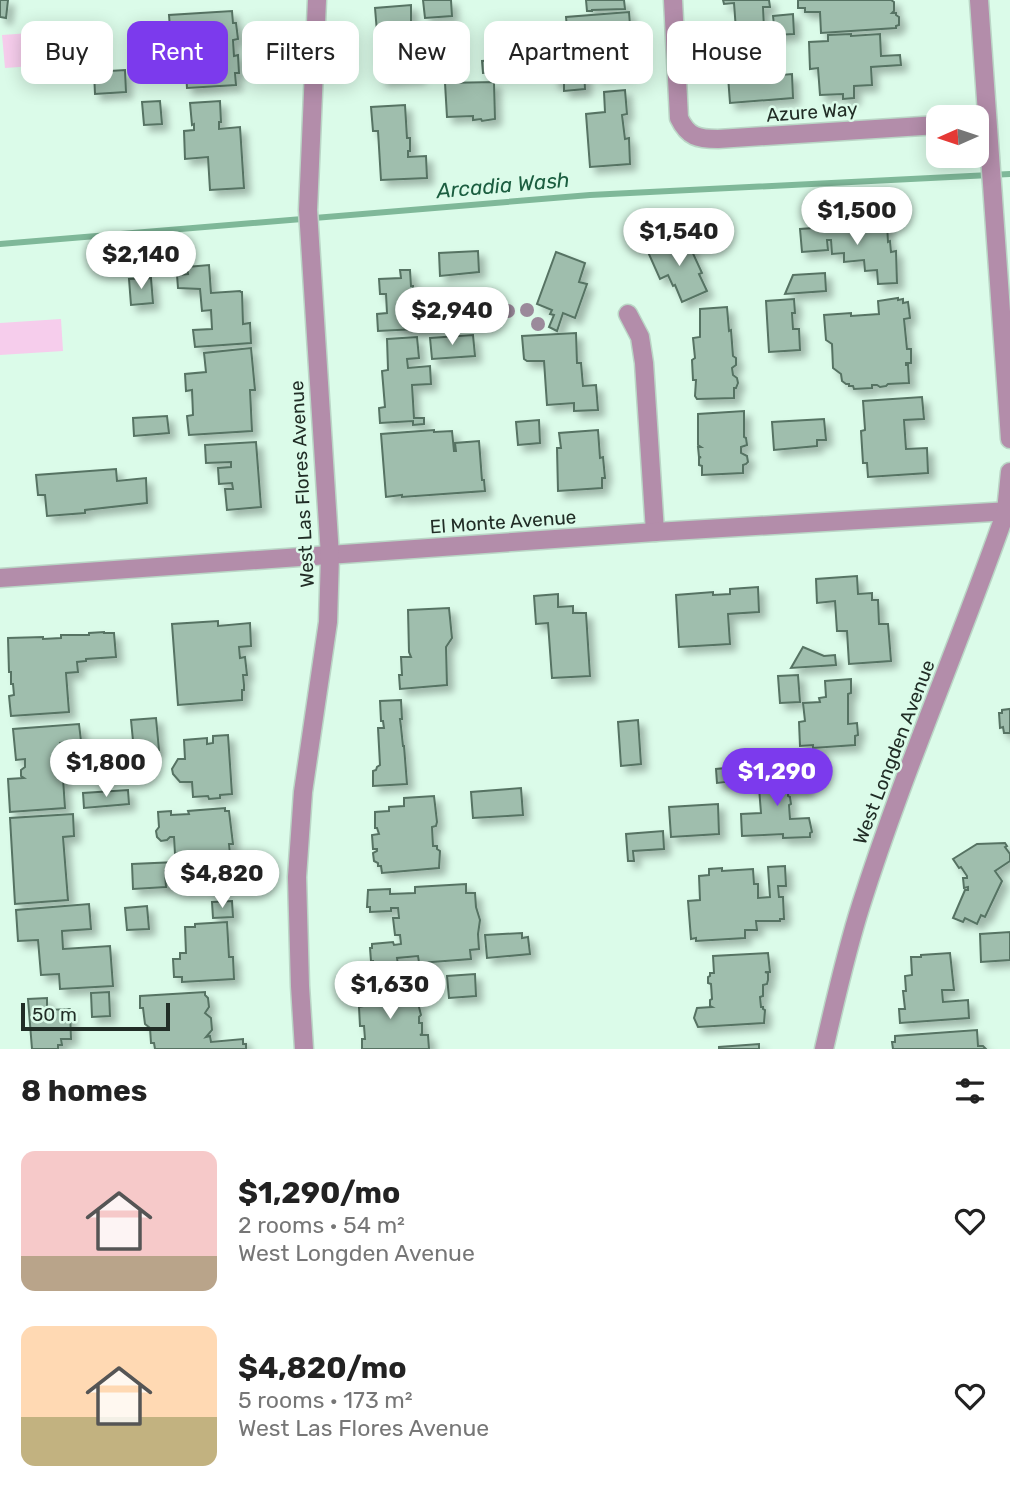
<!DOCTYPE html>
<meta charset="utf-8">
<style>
body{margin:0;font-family:Rubik,sans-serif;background:#f2f2f2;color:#222;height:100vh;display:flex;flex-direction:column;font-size:26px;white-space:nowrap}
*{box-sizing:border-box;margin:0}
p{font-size:23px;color:#767676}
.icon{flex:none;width:38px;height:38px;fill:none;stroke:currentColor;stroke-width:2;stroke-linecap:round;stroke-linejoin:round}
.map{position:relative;height:1049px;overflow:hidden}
.panel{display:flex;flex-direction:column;background:#fff;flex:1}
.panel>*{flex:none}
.guide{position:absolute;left:21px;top:21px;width:970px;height:63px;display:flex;gap:14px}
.needle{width:46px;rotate:267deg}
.buttons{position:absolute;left:926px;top:105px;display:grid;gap:14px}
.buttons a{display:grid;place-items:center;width:63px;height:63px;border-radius:14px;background:#fff;box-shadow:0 4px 18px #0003;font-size:35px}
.scale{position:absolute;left:21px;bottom:18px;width:149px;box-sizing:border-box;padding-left:7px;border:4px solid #212d26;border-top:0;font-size:19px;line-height:24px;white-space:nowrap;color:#212d26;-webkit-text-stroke:5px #dbfbe9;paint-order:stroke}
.price{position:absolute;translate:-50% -60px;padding:0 16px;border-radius:24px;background:#fff;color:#222;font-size:23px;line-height:46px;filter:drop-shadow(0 2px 4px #0008)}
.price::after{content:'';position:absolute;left:50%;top:42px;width:21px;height:16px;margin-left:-10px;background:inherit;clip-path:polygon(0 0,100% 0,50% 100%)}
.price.active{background:#7c3aed;color:#fff}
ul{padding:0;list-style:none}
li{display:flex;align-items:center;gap:21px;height:175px;padding:0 21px}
li span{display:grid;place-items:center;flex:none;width:196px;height:140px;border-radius:14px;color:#555}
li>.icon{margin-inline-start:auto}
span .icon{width:84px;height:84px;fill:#fffc;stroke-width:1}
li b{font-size:30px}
h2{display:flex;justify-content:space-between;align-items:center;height:84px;padding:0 21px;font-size:30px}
.tag{padding:0 24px;border-radius:14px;background:#fff;box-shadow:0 4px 18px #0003;font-size:24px;line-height:63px}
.tag.active{background:#7c3aed;color:#fff}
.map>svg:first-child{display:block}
.green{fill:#f6cdec}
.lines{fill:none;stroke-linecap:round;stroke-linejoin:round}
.stream{stroke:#7fb899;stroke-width:6}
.building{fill:#9fbead;stroke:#567363;stroke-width:2;filter:url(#shadow)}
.minor-casing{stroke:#bad6c6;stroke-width:21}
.minor{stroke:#b38daa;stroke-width:18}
.tree{fill:#9b8a9b}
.labels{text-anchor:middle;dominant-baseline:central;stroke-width:5;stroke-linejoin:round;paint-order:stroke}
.street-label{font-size:19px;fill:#212d26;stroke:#dbfbe9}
.water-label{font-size:21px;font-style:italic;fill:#1b5e40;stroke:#dbfbe9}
</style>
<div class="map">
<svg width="1010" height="1049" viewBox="0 0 1010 1049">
<defs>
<filter id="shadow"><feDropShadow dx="6" dy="6" stdDeviation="3.5" flood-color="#0004"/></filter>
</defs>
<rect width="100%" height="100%" fill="#dbfbe9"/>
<g class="green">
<path d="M72,30L75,63L5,68L2,35Z"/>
<path d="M61,319L63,351L0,355V323Z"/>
</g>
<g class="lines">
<path class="stream" d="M0,244L590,195L1010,174"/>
</g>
<g class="building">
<path d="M0,0H8L6,18L0,17Z"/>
<path d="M423,0H451L452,16L425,18Z"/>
<path d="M586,0H624L625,9L592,10V11H587Z"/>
<path d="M723,0H769L770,7H763L764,28L736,30L734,3L724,4Z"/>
<path d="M798,0H891L894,2V11L892,13H896V15L899,17V25L896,26V28L821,33L820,12H805V8H798Z"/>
<path d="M411,5V28H414V31L427,30L428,32H430L431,49H429V51L416,52L417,62L424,61L425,69L418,70L419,77L381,80L375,8Z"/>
<path d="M232,11L233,23H236L238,39L233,40L234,56L238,55L239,73H235L236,85L187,88L185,55L172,56L169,15Z"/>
<path d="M629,12L631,38L628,39L629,49H626L627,73L596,75L594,40H590V37L568,39L566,17Z"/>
<path d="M793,14L794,34L775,35L773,16Z"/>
<path d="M851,34V36L880,34L881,56L900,55L901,65L871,67L872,85L854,86V98L843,99V94L820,95L818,68L810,69L809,42L828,41V35Z"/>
<path d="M768,40L770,76L792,74L793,98L730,103L728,76L733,75L732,68H728L726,43Z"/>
<path d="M532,58V62L554,61V69L483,73L482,61Z"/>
<path d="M584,68L585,89L564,91V82L554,83V73L563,72V70Z"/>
<path d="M125,70L126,92L95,94L94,72Z"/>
<path d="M494,82L495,119L482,121L481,119L473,120V116L447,117L445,83Z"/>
<path d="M625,90L627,114L622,115L625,139L629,138L630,164L590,167L586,114L605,112L604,92Z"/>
<path d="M160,101L162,124L144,125L142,102Z"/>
<path d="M220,101L221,122H219V129L240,127L244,188L210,190L208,157L185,159L184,131L194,130V124L192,125L190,103Z"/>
<path d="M405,105L407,138H410V151H408V157L426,156L427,178L381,180L378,131H373L371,107Z"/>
<path d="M887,223L888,242L890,241L891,252L896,251L897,283L878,284L877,270L865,271L864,260L844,262V253L832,254L831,240H827L828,250L802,252L800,229Z"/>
<path d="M685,236L702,273L699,274L707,291L682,302L675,285L673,286L668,275L660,279L648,252Z"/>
<path d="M478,251L479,272L440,276L439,253Z"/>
<path d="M556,252L585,263L579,282L587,284L575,318L563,313L557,331L549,327L554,315L550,314L552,310L537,304Z"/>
<path d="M209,265L211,293L240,291L241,292H242L243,324L250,323L251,343L195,347L193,330L212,329L211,310L202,311L200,289L178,288L177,275L188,274L187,267Z"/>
<path d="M400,270H410L411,286H413L414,293H425L426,307H436L437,328L378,331L377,314L387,313L386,294H380L379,279L401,278Z"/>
<path d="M825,273L826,291L785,294L793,275Z"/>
<path d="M151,278L153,303L131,305L129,279Z"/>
<path d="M898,298V300L903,299V303L908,302L910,318L904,319L907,349H911V363H906V365H908L909,383L888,384L886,386L880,387L877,385H872V388L854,389L853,386H849V384H846L842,381L841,374L833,368L832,344L826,340L824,315L851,313V316L879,314L878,301Z"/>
<path d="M794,299L795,313H792L793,329H799L800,350L769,352L766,301Z"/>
<path d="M727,307L729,331L731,330L733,356L736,358V365L732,368L733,375L737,378L738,383L736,388H734V398L697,399L695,396L696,380H693L692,360L695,358L693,338L700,337V309Z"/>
<path d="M576,333L577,363H581L583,386L596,385L598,410L574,411V403L547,405L544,361H527L524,359L522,336Z"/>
<path d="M473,335L475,356L432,359L430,338Z"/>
<path d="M417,337L419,358L407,359L408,368L430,366L431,384L412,385L414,418H424V424L413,425V421L380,423L379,408L385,407L382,371L388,370V369L387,339Z"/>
<path d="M251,348L255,390H250L252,431L189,435L187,416L193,415L192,390L186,391L185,374L206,372L204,353Z"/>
<path d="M922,397L924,419L904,420L906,449L927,448L928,473L868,477L867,463H863L861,431L865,430V429L863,401Z"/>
<path d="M744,411V437L746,438L747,445L741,447V453L747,456L748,462L746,464L743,465V473L702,475V466L699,465V458L701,457H699L698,447H701L698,445V414Z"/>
<path d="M167,416L169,433L134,436L133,418Z"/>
<path d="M824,419L826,440H817V446L774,450L772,422Z"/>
<path d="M539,420L540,443L518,445L516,422Z"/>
<path d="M434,430V432L452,431L454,451H456L455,443L479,441L482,480H484L485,491L402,497V495L386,497L381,434Z"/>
<path d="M598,430L600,458L603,457L605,478H602V488L558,491L557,448H561L559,433Z"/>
<path d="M256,442L261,507L227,510L225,489H233L232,483L219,484L218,468L231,467V462L206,463L205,445Z"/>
<path d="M116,469L117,481L146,478L147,503L85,510V513L47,516L45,495H38L36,475Z"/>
<path d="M857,576L858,594L872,593V600H878L879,624H888L891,661L849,664L847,631H837L835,601L817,603L816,579Z"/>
<path d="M758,587L759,612L728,614L730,644L679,647L676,595L713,592V595L730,594V589Z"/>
<path d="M558,594V607L573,606V613H586L590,676L552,678L548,623L536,624L534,596Z"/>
<path d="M449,608L452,638L446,647L447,685L400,689L399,675H402L401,657H411L409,652L408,610Z"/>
<path d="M218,621V626L250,623L251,646L239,647L240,658L245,657L247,675H243L244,685V690H242V700L178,705L172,624Z"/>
<path d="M104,632V633H114L116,657L86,659V661L77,662L78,672L66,673L69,712L11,716L9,696L14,695L13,684H11V672H9L8,638L43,637V639L61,638V635H89V633Z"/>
<path d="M803,647L824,656L835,655L836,665L791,668Z"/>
<path d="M798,675L800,702L780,703L778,676Z"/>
<path d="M851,679V693L848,694V724L857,723L858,735L855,736V745L813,748V745L800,746L799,722L805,721L803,703L820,702L819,698L826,697L825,681Z"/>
<path d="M401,700L402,719H400L401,727L403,746H404L407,784L373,786V771L376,770L377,767L380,765L378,728H384L383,721H381L380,701Z"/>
<path d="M1010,709V733H1004L1003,727L1000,728L999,713H1002V710Z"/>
<path d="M156,718L159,750L134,751L131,720Z"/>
<path d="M638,720L641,764L621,766L618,722Z"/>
<path d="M79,724L81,741L60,743L61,750L67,752L68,760L66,763H62L65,808L10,812L8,779L24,778L21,776V770L25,767V759L16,760L13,729Z"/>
<path d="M228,735L232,794L220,795V798L209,799L208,796L193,797L192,782H180L173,774L172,769L178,759H185L184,740L207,738V744L213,743V736Z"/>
<path d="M757,765L758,773L734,776L735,781L717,783L716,769Z"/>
<path d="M806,769L807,790L788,791V796L790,797L791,804L789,805L790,819L809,818L812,832L810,833V837L783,838V834L742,836L741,814L761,813L759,788H752L751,778L788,776L787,770Z"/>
<path d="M521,788L523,815L473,818L471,792Z"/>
<path d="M128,790L129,804L84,808L83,793Z"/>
<path d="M434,796L437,822L436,826L432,827L433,846H437V849L440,851L439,868L382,873L381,866H378V863L374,861L373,853L377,851V849H373L372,835L379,834L377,828H375V812L389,811V807L404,806V798Z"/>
<path d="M718,804L719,834L671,837L669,807Z"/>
<path d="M225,808V811H229L233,844H229L230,854H228L229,857H226V868H222L225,871L226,876L222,880V883L176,886L175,880L171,876V871H165L166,887L133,889L132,864L177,862L179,853L175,854L174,837H170L167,840L161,841L157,837L156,831L159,827L158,812L171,811V815L189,814L188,811Z"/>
<path d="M73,814L74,836L63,837L68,900L15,904L10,818Z"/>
<path d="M663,831L664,849L633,851L634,861H628L626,834Z"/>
<path d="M1005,843L1007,846L1005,847L1010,854V861L995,871L1002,881L985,917L981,915L977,924L965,918L963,922L953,918L965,890H968V887L964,888L963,878H967V876L961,867L959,868L953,859L977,844Z"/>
<path d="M785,866L786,886H778L779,897H783L784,919H780V921H756L757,930H745V938L696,941V938L691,939L688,901L700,900L699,876L709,875V869L722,868V871L753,869L754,884H758V898L770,897L768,867Z"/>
<path d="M466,884V893H475L476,907L480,920L478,934L479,949L470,950L471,959L419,963L418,956L397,958L398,964L373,965V961H371L370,948H372V944L393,942L394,945L401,944L400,935H395L393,918H399L398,908H391V911L370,912V907H367L368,890L390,889V894L415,893V887Z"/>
<path d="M232,901L233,917L213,918L212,902Z"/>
<path d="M89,904L91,929L62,931L63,949L110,946L113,986L60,989L59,974L41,975L38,940L18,941L16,910Z"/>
<path d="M147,906L149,929L127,930L125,908Z"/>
<path d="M227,922L229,957H233L234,979L182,982V977H174L173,959H180V953H186L185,927H195V924Z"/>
<path d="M1010,932V960L981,962L980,934Z"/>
<path d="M522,933V938L528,937L530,954L487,958L485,935Z"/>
<path d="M768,953L770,972H765L768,973V980L767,984L763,985V996L760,997L761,1007H763V1009L765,1010L764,1023L698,1027L694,1018L697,1008L712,1007L710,1006V1000L712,999L711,984L708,983V977L710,976V973H714L713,956Z"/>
<path d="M950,953L954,990H942L943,1002L968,1000L969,1018L900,1023L899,1009H905L903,991H906L905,976L912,975L911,957H921V955Z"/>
<path d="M475,974L476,996L449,998L447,976Z"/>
<path d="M386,978L388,997H385L386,1005L387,1004L396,1003L398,1005L418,1003L421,1015L419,1017V1023H422V1034L420,1035H428L429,1049H362V1039H365L364,1026H360L359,1007L364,1006V997H366L364,979Z"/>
<path d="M109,992L110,1016L92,1017L91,993Z"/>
<path d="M205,992V995L208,998L209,1007L205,1013L211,1018L212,1030L206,1037L210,1036L211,1042L243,1039V1044H246V1049H155L154,1043H151L150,1028L145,1024L143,1008H140V996Z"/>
<path d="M47,998V1010L70,1009L71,1039H61L62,1045H58V1049H32L28,999Z"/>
<path d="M977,1030L978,1046H983L986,1049H893L892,1042H895V1036Z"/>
<path d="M759,1044V1049H719V1047Z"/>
</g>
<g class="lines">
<defs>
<g id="minor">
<path d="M673,0L679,118C688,137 698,139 718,139L938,125"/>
<path d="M979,0L1010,439"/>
<path d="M628,314L640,337L644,363L655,532"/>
<path d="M0,578L655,532L1010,511"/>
<path d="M304,1049L300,986L297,877L303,792L328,622L330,556L308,210L317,0"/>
<path d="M824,1049C835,1001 846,952 861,905C903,772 960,643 1006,511L1010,472"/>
</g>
</defs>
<use href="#minor" class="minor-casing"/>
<use href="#minor" class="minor"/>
</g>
<g class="tree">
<circle cx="527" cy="310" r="7"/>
<circle cx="508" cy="311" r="7"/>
<circle cx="538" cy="324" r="7"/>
</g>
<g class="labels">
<g class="street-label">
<text transform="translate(812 112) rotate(-4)">Azure Way</text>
<text transform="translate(302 484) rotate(-93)">West Las Flores Avenue</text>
<text transform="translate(503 522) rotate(-4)">El Monte Avenue</text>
<text transform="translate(894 752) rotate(-69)">West Longden Avenue</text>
</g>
<g class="water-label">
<text transform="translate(503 185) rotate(-5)">Arcadia Wash</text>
</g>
</g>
</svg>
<div class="buttons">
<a><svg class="needle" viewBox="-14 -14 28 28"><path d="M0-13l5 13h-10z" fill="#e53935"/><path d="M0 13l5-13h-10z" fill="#767676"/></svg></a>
</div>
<div class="scale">50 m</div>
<b class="price" style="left:857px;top:247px">$1,500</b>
<b class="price" style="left:679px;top:268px">$1,540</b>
<b class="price" style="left:141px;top:291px">$2,140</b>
<b class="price" style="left:452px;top:347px">$2,940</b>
<b class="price" style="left:106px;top:799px">$1,800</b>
<b class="price active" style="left:777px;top:808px">$1,290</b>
<b class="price" style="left:222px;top:910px">$4,820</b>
<b class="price" style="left:390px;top:1021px">$1,630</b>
<div class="guide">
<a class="tag">Buy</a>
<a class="tag active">Rent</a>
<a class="tag">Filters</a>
<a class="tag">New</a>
<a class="tag">Apartment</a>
<a class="tag">House</a>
</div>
</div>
<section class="panel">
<h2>8 homes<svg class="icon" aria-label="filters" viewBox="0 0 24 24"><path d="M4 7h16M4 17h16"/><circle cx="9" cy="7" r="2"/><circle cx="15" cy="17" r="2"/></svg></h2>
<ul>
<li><span style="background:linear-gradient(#f6c9c9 75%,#b9a48a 0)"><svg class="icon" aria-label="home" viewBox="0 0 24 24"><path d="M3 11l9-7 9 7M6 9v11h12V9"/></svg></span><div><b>$1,290/mo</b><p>2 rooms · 54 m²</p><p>West Longden Avenue</p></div><svg class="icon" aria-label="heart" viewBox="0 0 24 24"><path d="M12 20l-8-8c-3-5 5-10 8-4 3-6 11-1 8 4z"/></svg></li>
<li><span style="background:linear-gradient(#ffd9b3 65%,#c2b280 0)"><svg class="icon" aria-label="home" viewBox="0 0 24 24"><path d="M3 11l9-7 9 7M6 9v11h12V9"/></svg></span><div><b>$4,820/mo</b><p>5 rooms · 173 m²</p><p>West Las Flores Avenue</p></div><svg class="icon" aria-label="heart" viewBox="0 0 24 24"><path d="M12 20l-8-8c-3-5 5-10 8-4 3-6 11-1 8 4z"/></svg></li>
</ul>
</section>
